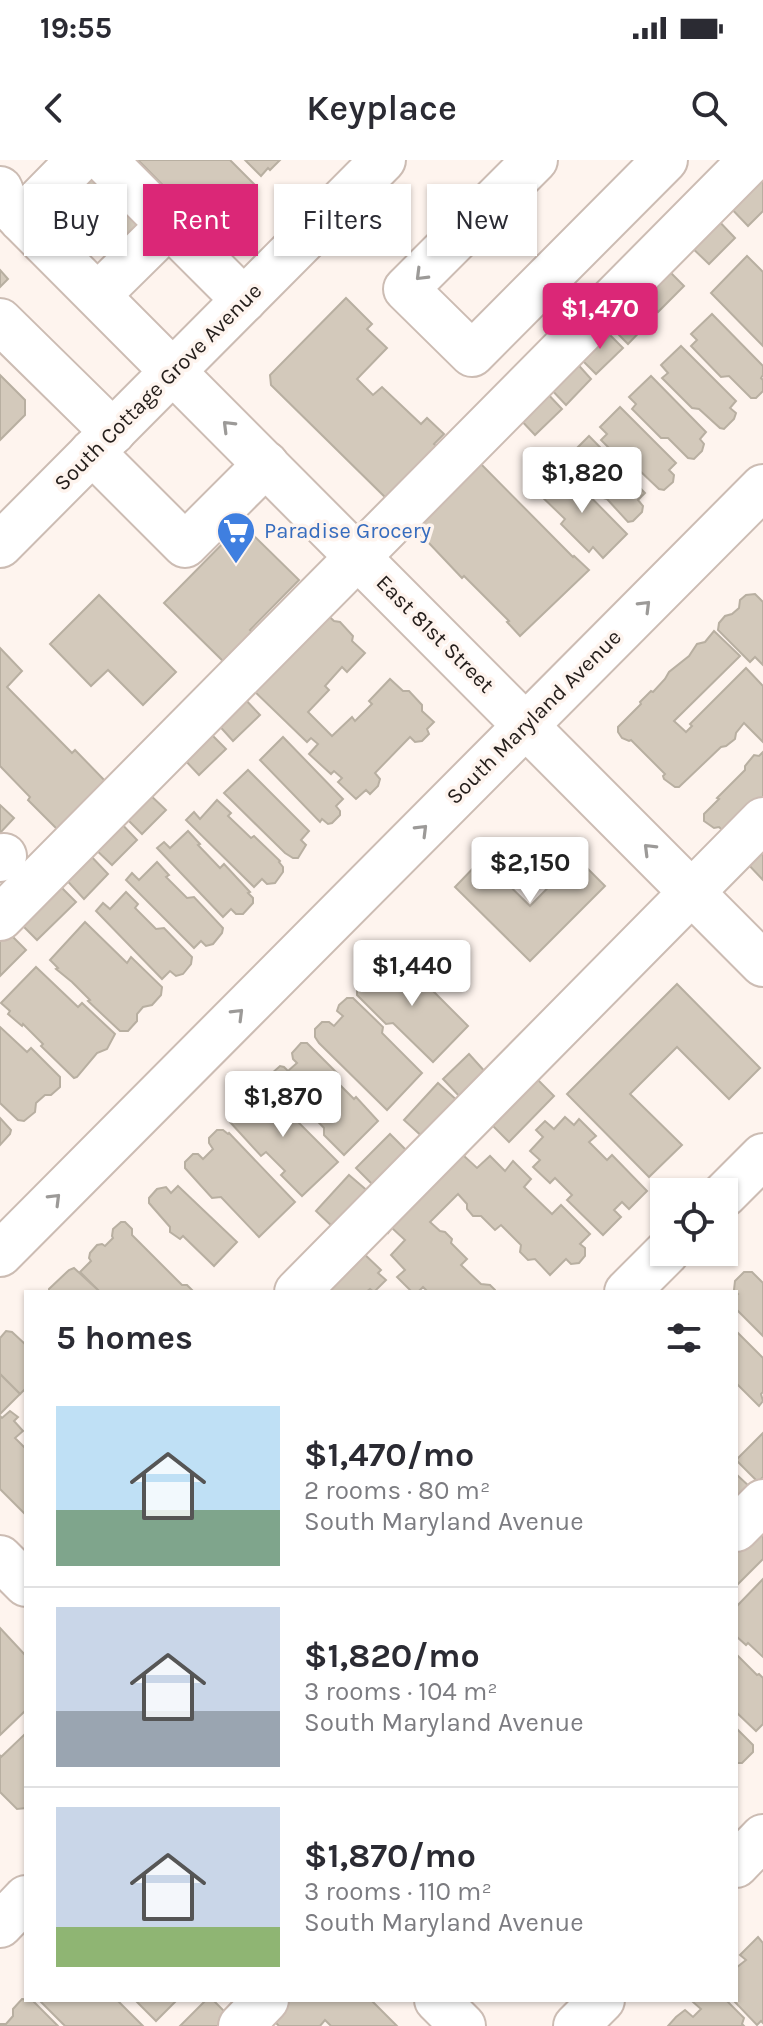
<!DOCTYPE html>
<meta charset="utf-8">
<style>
body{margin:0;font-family:Karla,sans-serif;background:#f7f7f7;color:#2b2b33;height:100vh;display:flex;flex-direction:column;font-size:30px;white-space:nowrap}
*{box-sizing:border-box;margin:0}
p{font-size:26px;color:#7c7c81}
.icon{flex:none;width:44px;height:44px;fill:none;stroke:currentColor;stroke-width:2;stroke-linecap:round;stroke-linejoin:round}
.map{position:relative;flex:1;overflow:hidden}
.side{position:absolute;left:24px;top:1130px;width:714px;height:712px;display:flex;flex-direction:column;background:#fff;border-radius:0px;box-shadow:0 2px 6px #0004}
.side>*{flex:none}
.guide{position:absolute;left:24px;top:24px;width:716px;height:72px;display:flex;gap:16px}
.buttons{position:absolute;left:650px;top:1018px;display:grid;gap:16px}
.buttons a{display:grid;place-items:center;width:88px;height:88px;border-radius:0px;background:#fff;box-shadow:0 2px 6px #0004;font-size:40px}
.price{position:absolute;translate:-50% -68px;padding:0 18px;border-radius:8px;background:#fff;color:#222;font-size:26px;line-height:52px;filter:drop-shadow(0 2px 4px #0008)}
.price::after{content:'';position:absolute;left:50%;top:48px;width:24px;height:18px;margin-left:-12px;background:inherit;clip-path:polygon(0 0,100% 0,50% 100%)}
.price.on{background:#db2777;color:#fff}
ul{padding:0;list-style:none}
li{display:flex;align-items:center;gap:24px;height:200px;padding:0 32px}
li+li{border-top:2px solid #e1e1e2}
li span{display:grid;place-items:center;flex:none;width:224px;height:160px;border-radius:0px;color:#555}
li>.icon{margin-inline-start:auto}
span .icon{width:96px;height:96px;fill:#fffc;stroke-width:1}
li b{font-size:34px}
h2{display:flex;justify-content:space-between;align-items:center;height:96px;padding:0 32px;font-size:34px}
.tag{padding:0 28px;border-radius:0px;background:#fff;box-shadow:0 2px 6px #0004;font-size:28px;line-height:72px}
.tag.on{background:#db2777;color:#fff}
.status{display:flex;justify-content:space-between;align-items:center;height:56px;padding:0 40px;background:#fff;direction:ltr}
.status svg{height:22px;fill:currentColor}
header{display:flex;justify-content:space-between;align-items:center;height:104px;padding:0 32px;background:#fff;font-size:36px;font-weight:600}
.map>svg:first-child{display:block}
.building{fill:#d3c9bb;stroke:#b8afa1;stroke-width:2}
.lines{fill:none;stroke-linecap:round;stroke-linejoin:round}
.minor-casing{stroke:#ccbcb3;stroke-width:48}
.major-casing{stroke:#ccbcb3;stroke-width:48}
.minor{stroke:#fff;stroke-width:44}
.major{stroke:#fff;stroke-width:44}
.oneway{stroke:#9c9a98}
.labels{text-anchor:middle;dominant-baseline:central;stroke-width:7;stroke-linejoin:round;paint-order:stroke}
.street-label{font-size:22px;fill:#241e1b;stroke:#fef4ee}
.shop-label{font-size:22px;fill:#366cbe;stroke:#fef4ee;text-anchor:start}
</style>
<div class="status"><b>19:55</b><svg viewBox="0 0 49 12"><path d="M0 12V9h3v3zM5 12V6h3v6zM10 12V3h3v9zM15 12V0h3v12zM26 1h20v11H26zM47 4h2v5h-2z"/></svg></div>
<header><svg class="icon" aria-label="back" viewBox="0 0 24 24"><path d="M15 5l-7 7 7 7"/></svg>Keyplace<svg class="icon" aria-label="search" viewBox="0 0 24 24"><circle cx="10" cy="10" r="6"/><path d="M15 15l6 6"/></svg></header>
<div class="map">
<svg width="763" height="1866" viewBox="0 0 763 1866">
<rect width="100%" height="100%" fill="#fef4ee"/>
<g class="building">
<path d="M138,0H230L254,24L207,70Z"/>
<path d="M245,0H280L270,10L268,8L261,16Z"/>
<path d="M95,2L157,62L132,87L70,27Z"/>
<path d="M763,8V51L748,66L726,43Z"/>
<path d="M714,56L735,78L709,104L687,83Z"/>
<path d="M747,96L763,112V186L711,133Z"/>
<path d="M665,107L684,126L658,152L638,133Z"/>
<path d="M0,110L8,119L0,127Z"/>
<path d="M634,137L654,157L628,184L608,164Z"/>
<path d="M346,138L372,164L367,169L387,188L357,219L373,235L382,227L421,264L427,258L444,274L434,284L441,291L390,342L271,225L270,215Z"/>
<path d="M712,154L763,206V215L761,218L763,220V231L756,238H751L729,216L721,217L691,186L697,180L691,174Z"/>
<path d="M603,168L623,188L596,214L576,194Z"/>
<path d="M681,186L736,241L730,248L736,253L734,259L724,269L720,268L699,249L692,248L662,218L668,213L661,205Z"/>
<path d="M573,199L591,219L566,245L547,225Z"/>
<path d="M0,215L25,240V255L0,280Z"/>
<path d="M651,216L706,272L700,279L704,284L702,291L694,299L688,298L668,278H661L632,249L636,244L629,237Z"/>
<path d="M544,230L562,249L535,275L517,256Z"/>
<path d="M620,247L676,303L669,310L674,315L673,322L664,330L659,329L639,310H631L601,280L607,274L600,267Z"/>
<path d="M589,276L645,333L638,340L643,346L642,352L633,361L628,362L607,339L600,337L571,309L576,305L568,297Z"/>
<path d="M475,298L573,397L574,396L589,410L520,476L507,462L509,461L464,416L462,418L409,362Z"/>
<path d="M557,311L563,316L566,312L627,374L603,398L593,387L589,392L561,364L565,359L537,332Z"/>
<path d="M242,364L299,420L250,470L258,479L230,508L164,443Z"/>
<path d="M755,434L763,442V505L755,497L750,502L718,470L719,463L725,456L732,454L739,448L740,440L746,435Z"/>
<path d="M99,435L176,512L143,545L108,510L91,526L50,484Z"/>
<path d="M321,449L334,461L340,462L353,476L352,481L365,493L347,512L342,507L325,526L329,530L308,552L332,576L352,557L355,561L372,544L369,541L390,519L403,531H409L422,545V551L434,562L427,569L429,574L422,581L415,582L410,577L375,613L380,619L378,626L370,634L366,630L356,639L338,622L342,618L334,611L331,614L309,594L318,584L311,578L307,582L248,525Z"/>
<path d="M714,471L740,496L674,561L686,572L692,566L690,564L746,508L763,526V582L744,563L736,573L735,579L726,586L721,587L679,627H675L664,619L663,616L665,614L631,580L629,581L622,578L618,572V567L641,544L640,542L651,531L653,532L665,519L669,512L689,496L697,484L705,482Z"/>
<path d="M0,488L22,511L7,527L72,593L75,590L110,626L61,673L28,640L30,637L0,606Z"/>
<path d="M242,536L260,555L233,581L215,561Z"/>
<path d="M208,571L226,589L199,615L182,597Z"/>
<path d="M283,577L343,639L336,646L340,651V655L332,663L328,664L322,659L320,662L260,600Z"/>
<path d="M763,592V646L731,678L719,667L714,668L704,661V654L719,639L717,638L745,610V606L754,595L759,596Z"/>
<path d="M248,610L309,671L301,680L306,685L298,698H293L285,693L224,633Z"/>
<path d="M147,632L166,650L142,674L123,655Z"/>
<path d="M217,640L231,653L228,656L251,678L254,676L280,701L279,702L283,707V712L275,723L267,724L262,719L254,727L186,660L194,652L200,659Z"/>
<path d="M0,645L14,658L0,673Z"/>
<path d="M116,658L137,680L112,705L90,684Z"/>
<path d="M188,671L200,684L198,685L220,708L224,704L250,732L248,733L253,738V743L243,754H236L231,749L223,757L157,688L164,682L170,688Z"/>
<path d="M763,681V720L744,700Z"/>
<path d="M87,692L108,714L84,739L62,715Z"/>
<path d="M577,698L605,726L530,801L455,727L482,699L530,746Z"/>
<path d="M157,702L169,715L166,717L187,738L194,737L223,768L222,773L213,784L206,786L201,781L194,788L126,720L132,713L139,720Z"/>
<path d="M55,721L76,742L37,780L17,760Z"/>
<path d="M126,732L138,744L135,748L156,769L164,768L192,797L191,804L183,814L176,816L170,811L162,819L96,751L103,743L110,749Z"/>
<path d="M85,762L127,803L131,797L162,827L161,835L152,845L143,847L137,854V861L128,871H120L88,841L90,840L72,822L56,809L58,808L50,800Z"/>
<path d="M7,771L26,790L0,816V778Z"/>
<path d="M388,795L401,799L468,866L433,902L393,863L386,864L357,835V829L364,821L369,820L374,824L385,814L380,810L382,802Z"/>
<path d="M36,807L78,847L82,843L115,874L107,889L97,893L77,917L74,918L41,886L43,884L23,864L22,866L8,854L10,851L1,843Z"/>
<path d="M677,824L760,908L729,939L677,887L630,934L682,985L649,1017L567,934Z"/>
<path d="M347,838H353L383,867L382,873L422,913L387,950L319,883L315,877V869L322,862H329L334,866L343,856L337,851L339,845Z"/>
<path d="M0,867L27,892L31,888L60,917V927L51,935H45L36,943L35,952L24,961L18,960L0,943Z"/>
<path d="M301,883H307L338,914L333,918L354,939L356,937L378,961L344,995L324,975V968L304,947L300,952L269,921L270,915L280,906L284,907L288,911L297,903L293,899L292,893Z"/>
<path d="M469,894L488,915L462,939L443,919Z"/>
<path d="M535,917L554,936L509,982L490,963Z"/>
<path d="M438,923L460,943L426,980L404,960Z"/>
<path d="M266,927L287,948L290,945L302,957L298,962L338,1002L302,1036L281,1015L285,1011L266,992L261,996L230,962V955L237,948L245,947L250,941L251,934L258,928Z"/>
<path d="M565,957L574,965L579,959L596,976L589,982L607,1000L612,995L647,1031L629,1049L622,1042L614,1050L621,1057L603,1075L567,1040L572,1035L555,1018L550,1023L533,1007L540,1000L530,991L543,977L536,970L545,961L554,969Z"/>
<path d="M0,958L11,970L10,974L0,985Z"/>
<path d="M217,970H223L228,974L229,973L295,1042L259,1077L221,1037L212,1038L185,1008V1002L193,994H198L203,999L213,989L209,983V978Z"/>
<path d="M390,974L410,994L376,1028L356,1008Z"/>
<path d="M462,985L468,991L464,996L477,1008L490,996L505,1011L513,1001L531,1019L524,1027L552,1054L561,1045L590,1074L580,1084L585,1088V1096L579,1103L571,1104L566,1099L550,1115L535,1099L528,1100L520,1092L521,1085L501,1065L495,1070L481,1056H473L467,1049V1044L458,1034L430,1062L440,1071L445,1072L452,1079L451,1083L467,1099L461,1105L481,1124L490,1125L495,1130V1132H428L423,1127L418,1132H412L397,1117L405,1110L391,1095L405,1080L392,1068L388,1073L381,1066Z"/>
<path d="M349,1015L370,1033L335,1069L316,1051Z"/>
<path d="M178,1026L237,1082L214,1106L183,1076L180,1079L170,1072V1067L149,1043V1038L157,1029L166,1027L171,1033Z"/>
<path d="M121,1062H125L132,1069V1075L182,1125H187L194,1132L99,1131L80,1112L91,1101L89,1098L90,1093L97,1085L102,1084L105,1086L113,1078L112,1076L113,1069Z"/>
<path d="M361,1091L381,1110L378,1113L386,1120L374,1132L370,1129L366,1132H321Z"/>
<path d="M74,1108L99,1131L49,1132V1129L69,1110Z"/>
<path d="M744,1112H752L763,1123V1176L736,1149V1136L738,1134L734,1130L735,1121Z"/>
<path d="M6,1171L12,1172L26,1185V1233L24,1230L20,1234L0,1214V1178Z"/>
<path d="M736,1171L763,1198V1232L761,1234L763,1241L759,1246L736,1223Z"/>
<path d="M0,1214L20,1234L0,1254Z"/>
<path d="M10,1251L18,1257L14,1261L23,1271L15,1278L26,1289V1355L0,1329V1256L2,1258Z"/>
<path d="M763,1273V1317L758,1322L736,1300Z"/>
<path d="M736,1314L751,1328L736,1343Z"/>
<path d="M763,1359V1399L736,1426V1386Z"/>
<path d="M763,1419V1497L748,1483L746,1485L736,1476V1447Z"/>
<path d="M0,1468L26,1496V1550L0,1575Z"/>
<path d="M736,1494L757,1515L759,1514L763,1518V1564L756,1571L736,1552Z"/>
<path d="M736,1568L753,1585V1592L742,1603H736Z"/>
<path d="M26,1573V1648L17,1649L0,1632V1595L1,1597Z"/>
<path d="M758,1777L763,1783V1863L761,1861L757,1865L733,1840H736V1808L746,1800L740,1795Z"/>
<path d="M22,1839L32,1840L58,1866H0V1864H6L13,1856V1849Z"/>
<path d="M39,1840H117L143,1866H65Z"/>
<path d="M135,1840H177L156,1861Z"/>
<path d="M206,1840H213L229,1856L220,1866H180Z"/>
<path d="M280,1840H371L397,1866H331L325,1860L320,1866H279L267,1854Z"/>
<path d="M695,1840H726L744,1858L742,1864L744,1866H668L676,1857L685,1850L693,1857L701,1849L693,1842Z"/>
</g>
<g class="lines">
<defs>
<g id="minor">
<path d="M104,0L244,140"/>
<path d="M535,0L406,129L472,194L665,0"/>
<path d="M0,29L5,42L21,59L763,804"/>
<path d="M21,59L79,0"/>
<path d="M98,135L169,65"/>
<path d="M0,161L113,272"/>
<path d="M92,292L185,385L266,304"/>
<path d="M0,699L4,696"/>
<path d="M0,758L751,0"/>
<path d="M724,1035L763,996"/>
<path d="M0,1094L763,327"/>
<path d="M297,1132L763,660"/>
<path d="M627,1132L667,1092"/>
<path d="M736,1369L763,1342"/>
<path d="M0,1398L26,1424"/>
<path d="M736,1705L763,1677"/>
<path d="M0,1765L26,1738"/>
<path d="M437,1840L463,1866"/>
<path d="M241,1866L266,1840"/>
<path d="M576,1866L602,1840"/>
</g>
<path id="major" d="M0,385L383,0"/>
</defs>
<use href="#minor" class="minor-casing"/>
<use href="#major" class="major-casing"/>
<use href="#minor" class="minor"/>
<use href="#major" class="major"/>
</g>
<defs><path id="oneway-chevron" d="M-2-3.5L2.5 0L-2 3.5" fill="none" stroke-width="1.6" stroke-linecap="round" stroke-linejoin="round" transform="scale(2)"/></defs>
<g class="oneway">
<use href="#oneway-chevron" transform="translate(421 115) rotate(135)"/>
<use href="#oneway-chevron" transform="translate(228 266) rotate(-135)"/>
<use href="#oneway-chevron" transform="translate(645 446) rotate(-45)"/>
<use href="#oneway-chevron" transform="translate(422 670) rotate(-45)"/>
<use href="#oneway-chevron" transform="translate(649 689) rotate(-135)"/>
<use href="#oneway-chevron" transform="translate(238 854) rotate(-45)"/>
<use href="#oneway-chevron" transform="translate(55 1039) rotate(-45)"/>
</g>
<defs>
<symbol id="supermarket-pin" viewBox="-11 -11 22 30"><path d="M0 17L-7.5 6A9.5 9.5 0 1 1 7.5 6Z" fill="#3f7fe0" stroke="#fef4ee"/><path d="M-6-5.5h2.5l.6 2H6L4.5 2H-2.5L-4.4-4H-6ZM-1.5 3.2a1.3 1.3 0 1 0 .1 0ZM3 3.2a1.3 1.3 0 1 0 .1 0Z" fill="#fff"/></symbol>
</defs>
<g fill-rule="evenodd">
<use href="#supermarket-pin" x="214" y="349" width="44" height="60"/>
</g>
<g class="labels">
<g class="street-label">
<text transform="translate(158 227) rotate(-45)">South Cottage Grove Avenue</text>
<text transform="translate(435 474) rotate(45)">East 81st Street</text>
<text transform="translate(534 557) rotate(-45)">South Maryland Avenue</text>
</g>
<g class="shop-label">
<text x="264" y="371">Paradise Grocery</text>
</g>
</g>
</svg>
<div class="buttons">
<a><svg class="icon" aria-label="locate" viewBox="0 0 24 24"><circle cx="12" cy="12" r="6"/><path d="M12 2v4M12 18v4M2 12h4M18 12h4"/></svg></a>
</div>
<b class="price on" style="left:600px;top:191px">$1,470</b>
<b class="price" style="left:582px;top:355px">$1,820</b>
<b class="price" style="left:530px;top:745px">$2,150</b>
<b class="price" style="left:412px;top:848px">$1,440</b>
<b class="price" style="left:283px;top:979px">$1,870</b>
<div class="guide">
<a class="tag">Buy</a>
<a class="tag on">Rent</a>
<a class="tag">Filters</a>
<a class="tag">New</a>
</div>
<section class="side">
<h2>5 homes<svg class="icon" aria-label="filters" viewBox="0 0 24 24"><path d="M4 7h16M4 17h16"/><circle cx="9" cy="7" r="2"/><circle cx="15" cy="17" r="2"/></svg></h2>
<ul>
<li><span style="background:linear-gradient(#bfe0f5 65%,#7fa58c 0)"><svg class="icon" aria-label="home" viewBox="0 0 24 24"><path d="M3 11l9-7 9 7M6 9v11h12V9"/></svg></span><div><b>$1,470/mo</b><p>2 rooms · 80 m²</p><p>South Maryland Avenue</p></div></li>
<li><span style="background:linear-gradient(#c9d6e8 65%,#9aa5b1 0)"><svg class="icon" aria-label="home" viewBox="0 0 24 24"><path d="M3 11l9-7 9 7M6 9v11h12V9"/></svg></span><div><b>$1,820/mo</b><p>3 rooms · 104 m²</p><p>South Maryland Avenue</p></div></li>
<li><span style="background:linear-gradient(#c9d6e8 75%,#8fb573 0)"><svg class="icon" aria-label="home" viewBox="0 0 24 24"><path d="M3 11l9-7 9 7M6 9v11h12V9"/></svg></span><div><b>$1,870/mo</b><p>3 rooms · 110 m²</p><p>South Maryland Avenue</p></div></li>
</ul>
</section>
</div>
